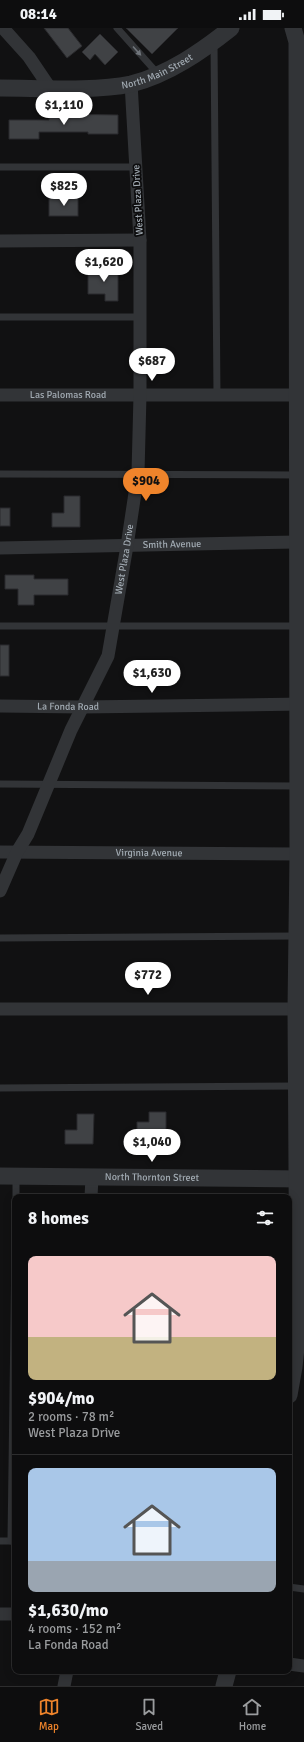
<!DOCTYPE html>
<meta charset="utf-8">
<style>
body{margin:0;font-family:Signika,sans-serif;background:#1b1b1c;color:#f1f3f6;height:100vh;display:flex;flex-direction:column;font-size:15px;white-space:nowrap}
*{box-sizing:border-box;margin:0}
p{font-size:13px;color:#9a9c9e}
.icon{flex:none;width:22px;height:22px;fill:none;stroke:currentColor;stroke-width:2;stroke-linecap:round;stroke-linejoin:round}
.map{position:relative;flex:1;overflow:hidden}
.details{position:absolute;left:12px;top:1166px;width:280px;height:480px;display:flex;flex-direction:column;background:#0d0d0e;border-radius:8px;box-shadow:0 2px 10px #0003,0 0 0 1px #2d2d2e}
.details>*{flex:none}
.price{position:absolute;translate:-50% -34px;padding:0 9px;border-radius:14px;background:#fff;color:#222;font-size:13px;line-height:26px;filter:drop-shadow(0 1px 2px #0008)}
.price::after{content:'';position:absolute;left:50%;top:24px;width:12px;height:9px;margin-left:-6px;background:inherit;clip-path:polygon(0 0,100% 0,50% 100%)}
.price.selected{background:#ef842b;color:#111}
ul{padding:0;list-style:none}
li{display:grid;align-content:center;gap:8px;height:212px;padding:0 16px}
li+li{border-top:1px solid #2d2d2e}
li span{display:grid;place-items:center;height:124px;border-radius:8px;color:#555}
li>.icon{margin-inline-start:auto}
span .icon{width:72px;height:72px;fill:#fffc;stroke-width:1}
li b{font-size:17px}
h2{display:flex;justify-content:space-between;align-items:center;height:48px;padding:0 16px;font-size:17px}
.status{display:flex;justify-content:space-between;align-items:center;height:28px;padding:0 20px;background:#0d0d0e;direction:ltr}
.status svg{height:11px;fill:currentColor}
.tab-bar{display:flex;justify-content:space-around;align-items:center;height:56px;border-top:1px solid #2d2d2e;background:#0d0d0e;font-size:11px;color:#9a9c9e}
.tab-bar a{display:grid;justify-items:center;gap:2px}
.tab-bar .selected{color:#ef842b}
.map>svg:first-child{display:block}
.building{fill:#404245;stroke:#2b2b2e}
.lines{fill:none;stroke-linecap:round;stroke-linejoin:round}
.service{stroke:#323437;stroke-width:7}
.minor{stroke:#323437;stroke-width:13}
.tertiary{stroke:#323437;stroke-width:17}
.oneway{fill:#70757b}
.labels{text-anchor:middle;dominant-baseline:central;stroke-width:3.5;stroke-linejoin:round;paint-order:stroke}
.street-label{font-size:10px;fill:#a2abb3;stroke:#0c0c0d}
</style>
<div class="status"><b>08:14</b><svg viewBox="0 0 49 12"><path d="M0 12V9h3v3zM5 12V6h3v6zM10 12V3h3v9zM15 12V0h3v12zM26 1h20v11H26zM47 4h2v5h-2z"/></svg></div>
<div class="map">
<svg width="304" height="1658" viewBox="0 0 304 1658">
<rect width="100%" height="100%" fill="#111112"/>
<g class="building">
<path d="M44,0H68L82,18L67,30Z"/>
<path d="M126,0H178L152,26Z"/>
<path d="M100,6L118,24L105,37L95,26L90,32L82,24Z"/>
<path d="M49,86L118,87V106H88V104H39V111H9V92H49Z"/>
<rect x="49" y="170" width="29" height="18"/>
<path d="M88,240H118V273H105V266H88Z"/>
<path d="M64,468H80V499H52V485H64Z"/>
<rect x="0" y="480" width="10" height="18"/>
<path d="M5,547H34V551H68V567H34V577H18V561H5Z"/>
<rect x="0" y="617" width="9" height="31"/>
<path d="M149,1084H166V1117H137V1094H149Z"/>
<path d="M77,1086H94L93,1116H65V1102H77Z"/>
</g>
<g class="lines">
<g class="service">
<path d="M117,0L158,46"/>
<path d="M214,15L217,367"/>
<path d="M0,139H136"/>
<path d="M0,289H140"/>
<path d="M0,446L297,447"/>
<path d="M0,598H297"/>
<path d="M0,756L298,758"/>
<path d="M0,910L297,908"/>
<path d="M0,1060L296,1058"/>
<path d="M16,1169V1149"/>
<path d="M0,1513H14"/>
<path d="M11,1513L15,1220"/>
<path d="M289,1559L304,1561"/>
</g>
<g class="minor">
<path d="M3,0L29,29L50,60"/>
<path d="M0,213L140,212"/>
<path id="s1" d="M0,367H304"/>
<path id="s2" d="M0,520L297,514"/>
<path id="s3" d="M0,678L82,679L304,676"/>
<path id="s4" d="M0,824L298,826"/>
<path id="s5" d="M0,863L17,824L28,806L71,702L108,628L127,518L138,445L140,367V212L131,55"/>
<path d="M0,981H296"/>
<path d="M91,1169L92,1149"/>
<path d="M0,1586H15"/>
<path d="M289,1636L304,1638"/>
<path d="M64,1658L67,1643"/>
</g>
<g class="tertiary">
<path id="s6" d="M0,60C40,60 92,64 131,56C168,47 202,23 231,0"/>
<path id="s7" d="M0,1148L304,1151"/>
<path d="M289,1367L294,1339L298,1300L296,981L298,826L297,14L293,0"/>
<path d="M224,1658L228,1643"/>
</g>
</g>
<defs><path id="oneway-solid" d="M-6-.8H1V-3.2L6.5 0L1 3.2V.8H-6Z"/></defs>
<use class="oneway" href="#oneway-solid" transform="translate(137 23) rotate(48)"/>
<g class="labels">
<g class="street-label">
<text stroke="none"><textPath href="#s6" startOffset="160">North Main Street</textPath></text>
<text transform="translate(138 172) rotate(-93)">West Plaza Drive</text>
<text stroke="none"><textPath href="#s1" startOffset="68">Las Palomas Road</textPath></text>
<text stroke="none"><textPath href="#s2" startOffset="172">Smith Avenue</textPath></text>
<text stroke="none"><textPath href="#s5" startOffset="357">West Plaza Drive</textPath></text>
<text stroke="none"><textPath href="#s3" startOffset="68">La Fonda Road</textPath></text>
<text stroke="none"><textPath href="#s4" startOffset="149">Virginia Avenue</textPath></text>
<text stroke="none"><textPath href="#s7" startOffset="152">North Thornton Street</textPath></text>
</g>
</g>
</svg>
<b class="price" style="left:64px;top:98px">$1,110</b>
<b class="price" style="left:64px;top:179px">$825</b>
<b class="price" style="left:104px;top:255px">$1,620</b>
<b class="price" style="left:152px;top:354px">$687</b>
<b class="price selected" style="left:146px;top:474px">$904</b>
<b class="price" style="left:152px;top:666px">$1,630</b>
<b class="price" style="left:148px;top:968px">$772</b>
<b class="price" style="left:152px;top:1135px">$1,040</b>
<section class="details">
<h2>8 homes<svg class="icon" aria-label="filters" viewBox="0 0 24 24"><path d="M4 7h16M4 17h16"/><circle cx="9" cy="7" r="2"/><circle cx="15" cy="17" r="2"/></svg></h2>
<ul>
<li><span style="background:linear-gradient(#f6c9c9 65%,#c2b280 0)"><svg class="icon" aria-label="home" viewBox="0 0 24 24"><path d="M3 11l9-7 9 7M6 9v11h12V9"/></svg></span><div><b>$904/mo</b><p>2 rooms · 78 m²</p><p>West Plaza Drive</p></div></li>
<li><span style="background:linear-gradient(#a9c7e8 75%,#9aa5b1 0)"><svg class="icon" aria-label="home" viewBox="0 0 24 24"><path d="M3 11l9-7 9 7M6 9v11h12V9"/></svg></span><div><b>$1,630/mo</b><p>4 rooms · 152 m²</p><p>La Fonda Road</p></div></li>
</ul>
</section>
</div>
<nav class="tab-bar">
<a class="selected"><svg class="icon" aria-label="map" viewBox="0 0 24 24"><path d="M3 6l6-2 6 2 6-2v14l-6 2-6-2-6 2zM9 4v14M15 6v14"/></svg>Map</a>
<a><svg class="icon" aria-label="saved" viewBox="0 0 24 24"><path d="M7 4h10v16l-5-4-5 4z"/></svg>Saved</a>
<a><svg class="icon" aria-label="home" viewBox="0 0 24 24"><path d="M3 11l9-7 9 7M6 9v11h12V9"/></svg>Home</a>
</nav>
